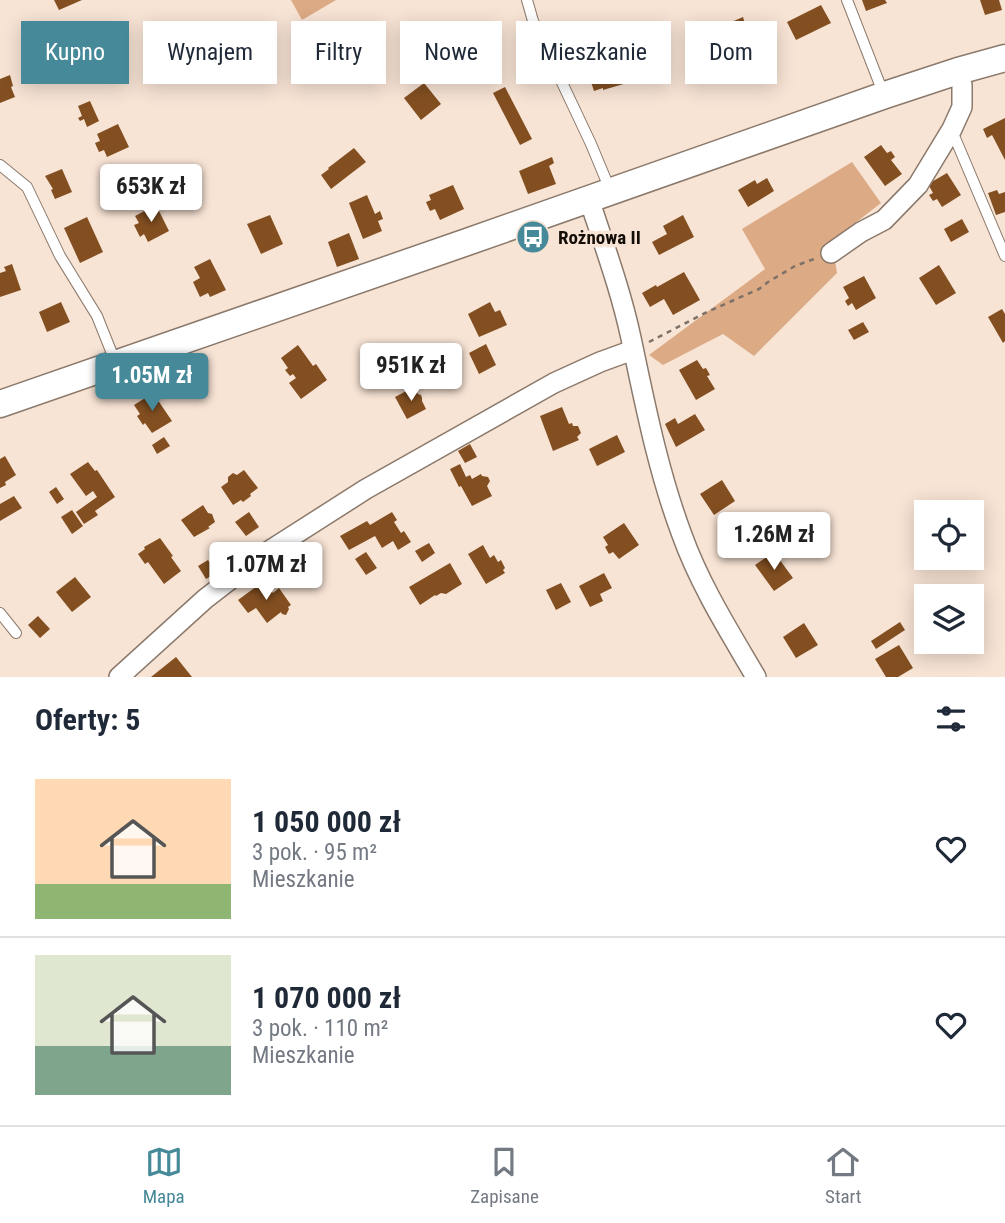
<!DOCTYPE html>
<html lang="pl">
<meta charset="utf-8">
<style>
body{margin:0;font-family:"Roboto Condensed",sans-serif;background:#f6f6f7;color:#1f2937;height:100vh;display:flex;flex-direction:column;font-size:26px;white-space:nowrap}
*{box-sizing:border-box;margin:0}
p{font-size:23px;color:#747a83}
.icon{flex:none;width:38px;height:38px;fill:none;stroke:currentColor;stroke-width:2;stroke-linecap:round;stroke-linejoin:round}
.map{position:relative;height:677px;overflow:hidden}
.sheet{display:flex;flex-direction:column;background:#fff;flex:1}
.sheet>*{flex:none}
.guide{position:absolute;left:21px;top:21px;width:964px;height:63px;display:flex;gap:14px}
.fabs{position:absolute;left:914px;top:500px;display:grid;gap:14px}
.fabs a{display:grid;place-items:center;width:70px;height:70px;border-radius:0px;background:#fff;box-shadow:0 4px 18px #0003;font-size:35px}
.price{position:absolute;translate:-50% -60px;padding:0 16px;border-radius:7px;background:#fff;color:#222;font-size:23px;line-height:46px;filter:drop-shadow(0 2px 4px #0008)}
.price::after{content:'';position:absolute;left:50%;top:42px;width:21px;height:16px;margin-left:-10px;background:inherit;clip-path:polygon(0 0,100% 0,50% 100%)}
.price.active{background:#468999;color:#fff}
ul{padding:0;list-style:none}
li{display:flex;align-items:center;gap:21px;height:175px;padding:0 35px}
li+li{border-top:2px solid #e0e1e3}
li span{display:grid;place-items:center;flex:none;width:196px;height:140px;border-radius:0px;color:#555}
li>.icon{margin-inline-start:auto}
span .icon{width:84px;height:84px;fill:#fffc;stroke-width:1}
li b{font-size:30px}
h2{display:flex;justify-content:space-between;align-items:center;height:84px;padding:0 35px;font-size:30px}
.pill{padding:0 24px;border-radius:0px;background:#fff;box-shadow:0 4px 18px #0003;font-size:24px;line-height:63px}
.pill.active{background:#468999;color:#fff}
.tab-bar{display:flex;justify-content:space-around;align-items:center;height:98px;border-top:2px solid #e0e1e3;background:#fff;font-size:19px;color:#747a83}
.tab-bar a{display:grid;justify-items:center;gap:4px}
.tab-bar .active{color:#468999}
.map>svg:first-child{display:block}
.green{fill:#dcab85}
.building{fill:#834f21}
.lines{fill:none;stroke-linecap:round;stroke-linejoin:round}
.lane-casing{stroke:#8b796b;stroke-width:12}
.street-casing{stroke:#8b796b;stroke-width:22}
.secondary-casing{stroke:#8b796b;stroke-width:29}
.path{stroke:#7e7268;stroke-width:2.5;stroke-dasharray:5 5;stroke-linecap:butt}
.lane{stroke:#fff;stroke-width:10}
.street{stroke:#fff;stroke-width:19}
.secondary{stroke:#fff;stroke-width:26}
.labels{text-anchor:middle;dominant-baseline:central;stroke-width:7;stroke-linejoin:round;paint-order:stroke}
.poi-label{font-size:19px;font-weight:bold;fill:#140e09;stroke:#f8e4d5;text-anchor:start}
</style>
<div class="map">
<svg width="1005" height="677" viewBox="0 0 1005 677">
<rect width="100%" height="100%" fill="#f8e4d5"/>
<g class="green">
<path d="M291,0H336L302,20Z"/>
<path d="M852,162L881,203L832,241L837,273L754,356L723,334L663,365L649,355L765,269L742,229Z"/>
</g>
<g class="building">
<path d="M54,0H82L59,10Z"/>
<path d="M862,0H885L887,3L866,11Z"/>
<path d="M980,0H999L1002,10L985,15Z"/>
<path d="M821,5L831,23L796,40L787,22Z"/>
<path d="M743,17L746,27L753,25L757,37L752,39L755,47L739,53L737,49L733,51L724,28L730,26L729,23Z"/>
<path d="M615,44L627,83L603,90V88L594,91L587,70L596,67L594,60L606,56L604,48Z"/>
<path d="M10,75L13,86L11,87L15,97L0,103V79Z"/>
<path d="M424,83L441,104L421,120L404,98Z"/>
<path d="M505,87L532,139L520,145L493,93Z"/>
<path d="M90,101L99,121L87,127L84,119L80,121L78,118L82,116L78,106Z"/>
<path d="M1005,118V160L992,135L987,138L983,129Z"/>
<path d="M118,124L129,147L107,157L104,150L99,152L95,143L100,141L97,134Z"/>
<path d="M881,145L887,153L891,151L895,157L891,160L902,174L885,186L864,157Z"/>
<path d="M354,148L366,162L331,189L321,175L329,169L328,168Z"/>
<path d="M552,157L554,163L549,166L556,184L528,194L519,171Z"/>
<path d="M62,169L72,192L55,199L51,190L53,189L45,176Z"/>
<path d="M947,173L961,195L942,207L937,199L933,201L929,195L933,193L928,184Z"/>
<path d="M767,178L774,191L748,207L738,190L755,180L757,184Z"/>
<path d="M453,185L464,209L440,220L435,209L430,211L426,202L431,200L429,195Z"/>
<path d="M997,190L999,194L1005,192V212L996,215L988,193Z"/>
<path d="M367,195L375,214L380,211L383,219L378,221L382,231L363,239L349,203Z"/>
<path d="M156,205L169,231L148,242L144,234L140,237L134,225L139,223L135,216Z"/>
<path d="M270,215L283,244L261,254L247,224Z"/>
<path d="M683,215L694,237L659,255L652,242L667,234L663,226Z"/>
<path d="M87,217L103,252L80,263L64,228Z"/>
<path d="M962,219L969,232L951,242L944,229Z"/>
<path d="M349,233L359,259L337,267L328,242Z"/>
<path d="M210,259L226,290L210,297L208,293L200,297L193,282L200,278L194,267Z"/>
<path d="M12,264L21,290L0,297V273L6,271L4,267Z"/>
<path d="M939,265L956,293L936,305L919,278Z"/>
<path d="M684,272L700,300L673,315L664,299L650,307L642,293L656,285L657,287Z"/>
<path d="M864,276L876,298L856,310L852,303L848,306L845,301L849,298L843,287Z"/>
<path d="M61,302L70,322L47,332L39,312Z"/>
<path d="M490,302L495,312L500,310L507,325L479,337L468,314Z"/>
<path d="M1002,309L1005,314V341L1003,343L988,317Z"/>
<path d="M863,322L869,332L854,340L848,330Z"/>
<path d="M486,344L496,365L479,374L469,353Z"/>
<path d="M298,345L313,366L316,364L327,380L301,399L289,383L296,378L293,374L290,376L285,370L288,368L281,358Z"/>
<path d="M443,346L452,363L436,372L427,354Z"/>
<path d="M697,360L703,369L706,368L710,375L707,376L715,389L696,400L679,370Z"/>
<path d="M414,387L418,394L421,395L422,398V401L426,409L407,419L395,397Z"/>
<path d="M153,393L172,421L152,433L145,423L143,425L137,416L140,414L134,405Z"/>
<path d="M562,407L569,424L572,423L573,426H578L581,433L577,437L579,440L553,451L540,416Z"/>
<path d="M695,414L705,430L676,447L665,424L675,418L678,424Z"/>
<path d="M617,435L625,452L597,466L589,449Z"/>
<path d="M164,437L170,446L157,454L152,445Z"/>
<path d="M470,444L477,457L465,463L458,451Z"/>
<path d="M5,456L16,475L5,482L6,485L0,488V459Z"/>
<path d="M88,462L95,471L97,470L115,497L95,511L98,515L84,524L76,512L97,497L93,491L86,496L70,474Z"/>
<path d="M460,464L466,477L470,475L472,479L481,474L482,476L488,477L490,481L487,486L492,496L472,506L461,486L459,487L450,469Z"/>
<path d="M244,470L258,488L250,494L251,496L243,502L241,500L233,505L221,487L228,482V477L233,473L237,475Z"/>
<path d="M722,480L735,501L714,515L700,494Z"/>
<path d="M56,487L64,499L57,504L49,492Z"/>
<path d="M14,496L22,508L0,521V504Z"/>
<path d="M203,505L208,513L212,514L215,522L208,527L210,528L194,537L181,520Z"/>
<path d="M72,510L83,526L72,534L61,517Z"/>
<path d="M249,512L259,527L246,536L235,522Z"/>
<path d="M392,512L397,520L394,522L401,533L404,531L411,542L398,550L393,541L382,548L375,536L349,550L340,536L367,521L370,525Z"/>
<path d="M624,523L639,545L619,559L613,552L609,554L605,547L608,545L603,537Z"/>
<path d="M160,538L173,556L171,557L181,571L164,584L148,562L145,564L138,554L145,549L144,547Z"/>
<path d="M429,543L435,553L422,562L415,551Z"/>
<path d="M483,545L490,558L494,555L498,562L501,560L505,568L503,570L505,573L486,584L468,554Z"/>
<path d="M366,552L377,568L366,575L355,559Z"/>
<path d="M774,552L793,578L774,591L755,565Z"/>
<path d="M208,560L216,573L206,579L198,566Z"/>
<path d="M450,563L462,584L446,594L441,593L436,596L435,595L420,605L409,587Z"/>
<path d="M604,573L612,588L600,594L603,601L590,607L579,586Z"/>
<path d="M75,577L91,597L72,612L56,592Z"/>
<path d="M264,581L273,593L279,588L291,605L288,607L289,609L286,615L282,614L281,612L267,623L256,608L248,613L238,600Z"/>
<path d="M561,583L571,602L556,610L546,590Z"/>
<path d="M38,616L50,629L40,638L28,625Z"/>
<path d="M900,622L905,630L876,649L871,641Z"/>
<path d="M804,623L818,645L796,658L783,637Z"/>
<path d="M899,645L913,668L898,677H886L875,659Z"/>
<path d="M176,657L192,677H151Z"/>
</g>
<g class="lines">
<defs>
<g id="lane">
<path d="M527,0L533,21L591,144L611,192"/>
<path d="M847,0L884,95"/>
<path d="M952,131L1005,256"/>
<path d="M0,165L27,187L60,256L97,316L115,361"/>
<path d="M0,613L16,633"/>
</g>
<g id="street">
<path d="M589,199C604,245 621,291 631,338C645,404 658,471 682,535C700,585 729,631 756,677"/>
<path d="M831,253L861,232L884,220L918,185L952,129L962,107V85L958,71"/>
<path d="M119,677L205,599L258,558L366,489L554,383L600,362L633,350"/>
</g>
<path id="secondary" d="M0,404L467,242L885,95L958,71L1005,58"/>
</defs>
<use href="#lane" class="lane-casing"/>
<use href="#street" class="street-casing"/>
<use href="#secondary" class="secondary-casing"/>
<path class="path" d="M649,342L707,312L759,289L768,282L795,266L814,259"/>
<use href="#lane" class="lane"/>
<use href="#street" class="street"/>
<use href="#secondary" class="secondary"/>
</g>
<defs>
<symbol id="bus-disc" viewBox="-11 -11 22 22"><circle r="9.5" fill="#468999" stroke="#f8e4d5"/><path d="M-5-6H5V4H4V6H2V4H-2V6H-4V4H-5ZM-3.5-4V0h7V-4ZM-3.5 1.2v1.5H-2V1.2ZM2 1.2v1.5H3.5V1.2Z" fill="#fff"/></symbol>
</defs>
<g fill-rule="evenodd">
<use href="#bus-disc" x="514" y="218" width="38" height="38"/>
</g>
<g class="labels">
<g class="poi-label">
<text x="558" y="237">Rożnowa II</text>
</g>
</g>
</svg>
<div class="fabs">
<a><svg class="icon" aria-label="locate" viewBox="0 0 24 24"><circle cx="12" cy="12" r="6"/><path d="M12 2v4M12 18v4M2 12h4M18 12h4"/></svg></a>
<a><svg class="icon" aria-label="layers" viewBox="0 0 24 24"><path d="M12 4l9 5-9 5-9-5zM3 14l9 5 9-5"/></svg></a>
</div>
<b class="price" style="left:151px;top:224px">653K zł</b>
<b class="price" style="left:411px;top:403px">951K zł</b>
<b class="price active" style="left:152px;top:413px">1.05M zł</b>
<b class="price" style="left:774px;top:572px">1.26M zł</b>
<b class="price" style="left:266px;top:602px">1.07M zł</b>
<div class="guide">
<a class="pill active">Kupno</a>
<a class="pill">Wynajem</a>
<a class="pill">Filtry</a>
<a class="pill">Nowe</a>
<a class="pill">Mieszkanie</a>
<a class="pill">Dom</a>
</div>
</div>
<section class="sheet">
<h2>Oferty: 5<svg class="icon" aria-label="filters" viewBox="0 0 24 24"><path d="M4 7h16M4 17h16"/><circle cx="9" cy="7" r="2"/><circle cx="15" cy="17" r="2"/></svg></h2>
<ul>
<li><span style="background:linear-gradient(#ffd9b3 75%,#8fb573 0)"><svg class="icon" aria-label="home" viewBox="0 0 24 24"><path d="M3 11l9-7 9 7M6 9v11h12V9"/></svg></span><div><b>1 050 000 zł</b><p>3 pok. · 95 m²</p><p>Mieszkanie</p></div><svg class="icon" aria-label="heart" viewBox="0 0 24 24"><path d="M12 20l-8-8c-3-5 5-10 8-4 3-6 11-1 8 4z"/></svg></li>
<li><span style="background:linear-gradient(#dfe7d0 65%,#7fa58c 0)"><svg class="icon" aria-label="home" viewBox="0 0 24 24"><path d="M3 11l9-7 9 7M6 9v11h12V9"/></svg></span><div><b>1 070 000 zł</b><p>3 pok. · 110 m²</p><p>Mieszkanie</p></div><svg class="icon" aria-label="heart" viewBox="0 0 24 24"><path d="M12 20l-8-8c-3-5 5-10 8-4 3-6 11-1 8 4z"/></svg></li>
</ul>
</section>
<nav class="tab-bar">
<a class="active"><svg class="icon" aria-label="map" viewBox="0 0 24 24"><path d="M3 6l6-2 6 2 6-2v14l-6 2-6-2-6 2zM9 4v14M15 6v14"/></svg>Mapa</a>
<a><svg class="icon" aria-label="saved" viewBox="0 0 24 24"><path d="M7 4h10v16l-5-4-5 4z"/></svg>Zapisane</a>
<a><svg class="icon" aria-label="home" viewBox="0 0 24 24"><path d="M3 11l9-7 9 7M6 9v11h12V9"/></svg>Start</a>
</nav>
